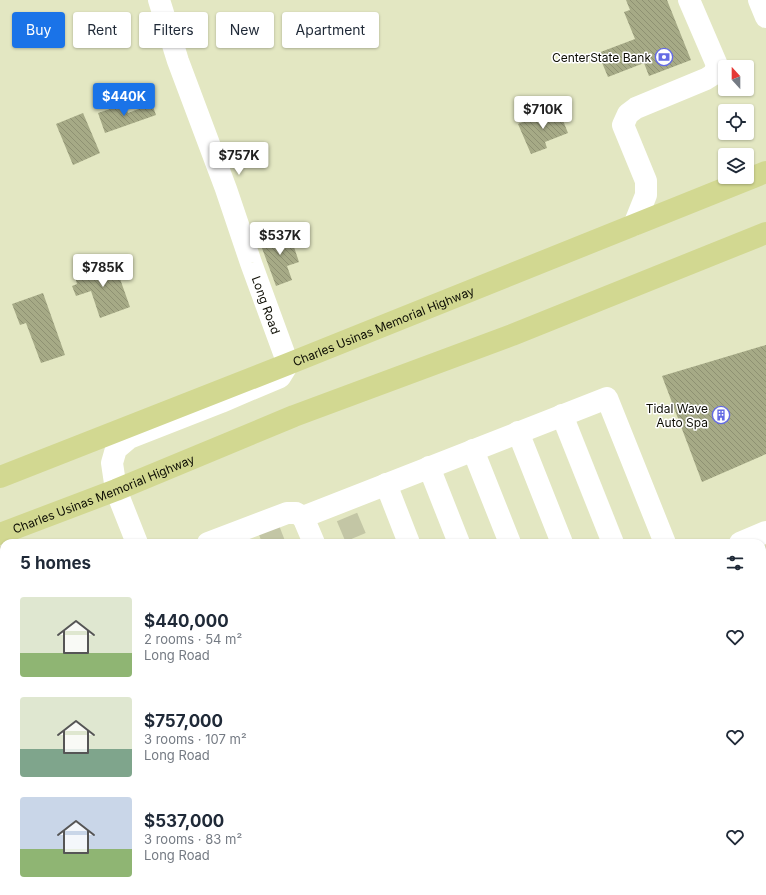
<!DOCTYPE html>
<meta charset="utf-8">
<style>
body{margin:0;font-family:Inter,sans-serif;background:#f2f2f3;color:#1f2937;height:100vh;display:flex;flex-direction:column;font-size:15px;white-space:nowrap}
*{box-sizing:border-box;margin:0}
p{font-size:13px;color:#747a83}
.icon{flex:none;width:22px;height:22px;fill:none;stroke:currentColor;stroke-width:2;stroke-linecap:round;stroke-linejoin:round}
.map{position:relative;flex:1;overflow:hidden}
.details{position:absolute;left:0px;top:539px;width:766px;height:356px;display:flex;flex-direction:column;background:#fff;border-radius:12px 12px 0 0;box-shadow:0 1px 3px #0004}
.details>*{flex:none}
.top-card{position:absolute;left:12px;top:12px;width:400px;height:36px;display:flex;gap:8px}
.needle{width:26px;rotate:339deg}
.tools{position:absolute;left:718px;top:60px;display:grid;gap:8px}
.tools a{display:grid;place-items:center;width:36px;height:36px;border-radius:4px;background:#fff;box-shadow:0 1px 3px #0004;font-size:20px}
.price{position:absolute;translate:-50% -34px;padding:0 9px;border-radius:4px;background:#fff;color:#222;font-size:13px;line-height:26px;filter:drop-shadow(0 1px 2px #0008)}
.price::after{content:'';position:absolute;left:50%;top:24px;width:12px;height:9px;margin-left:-6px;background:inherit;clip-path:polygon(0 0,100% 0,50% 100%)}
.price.selected{background:#1a73e8;color:#fff}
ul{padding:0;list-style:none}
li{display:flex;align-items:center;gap:12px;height:100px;padding:0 20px}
li span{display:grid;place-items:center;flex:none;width:112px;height:80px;border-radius:4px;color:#555}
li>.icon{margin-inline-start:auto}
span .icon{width:48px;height:48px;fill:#fffc;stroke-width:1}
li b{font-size:17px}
h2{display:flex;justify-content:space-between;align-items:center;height:48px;padding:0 20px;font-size:17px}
.pill{padding:0 14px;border-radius:4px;background:#fff;box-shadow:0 1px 3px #0004;font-size:14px;line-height:36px}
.pill.selected{background:#1a73e8;color:#fff}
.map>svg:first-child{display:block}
.building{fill:url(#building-back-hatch)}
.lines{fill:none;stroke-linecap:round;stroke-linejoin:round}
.minor-tunnel{stroke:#c3c6a5;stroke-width:22;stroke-dasharray:22 11;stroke-linecap:butt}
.minor{stroke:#fff;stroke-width:22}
.highway{stroke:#d2d891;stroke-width:22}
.labels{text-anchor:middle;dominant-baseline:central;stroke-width:3;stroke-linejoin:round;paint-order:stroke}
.poi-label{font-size:12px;fill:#0d0d03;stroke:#fff;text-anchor:end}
.street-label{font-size:12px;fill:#0d0d03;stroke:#fff}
</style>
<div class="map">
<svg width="766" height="895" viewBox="0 0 766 895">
<defs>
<pattern id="building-back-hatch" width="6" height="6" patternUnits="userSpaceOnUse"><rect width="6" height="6" fill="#a6aa86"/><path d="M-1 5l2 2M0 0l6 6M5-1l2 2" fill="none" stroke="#8e9172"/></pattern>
</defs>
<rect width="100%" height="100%" fill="#e3e7c2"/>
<g class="building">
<path d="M626,0H667L691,60L649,76L644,63L608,77L598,53L635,39L624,12L630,10Z"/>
<path d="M125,104L128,113L152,104L156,115L105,133L98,113Z"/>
<path d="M558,108L568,133L545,142L547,148L531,154L518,124Z"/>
<path d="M83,113L100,153L73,165L56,124Z"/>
<path d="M288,229L299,262L287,266L292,280L276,286L259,240Z"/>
<path d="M113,259L130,307L100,318L91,291L76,296L72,286L77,284L74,273Z"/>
<path d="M43,293L65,355L41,363L26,323L20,325L12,304Z"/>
<path d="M766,345V454L702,482L662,376Z"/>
<path d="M766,883V895H755L764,891L762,884Z"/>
<path d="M719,891H724L725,895H710Z"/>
</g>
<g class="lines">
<g class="minor-tunnel">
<path d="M347,517L358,543"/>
<path d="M269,530L274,543"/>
</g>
<g class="minor">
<path d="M759,0L766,17"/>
<path d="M634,225L646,195V181L623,125L628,114L636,108L706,79L714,74L717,65L689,0"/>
<path d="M562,415L613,543"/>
<path d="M518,432L562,543"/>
<path d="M473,450L510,543"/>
<path d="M429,467L459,543"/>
<path d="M386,484L409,543"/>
<path d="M137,543L116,490L112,463L116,449L129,438L221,402L280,377L288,364L251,263L226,189L178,61L159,0"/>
<path d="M208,543L287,513H296L303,517"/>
<path d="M314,543L303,517L607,398L665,543"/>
<path d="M740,543L766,532"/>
<path d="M762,584L766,582"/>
<path d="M762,756L766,761"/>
<path d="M762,829L766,827"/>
<path d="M554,891L558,895"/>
<path d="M587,895L597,891"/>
</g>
<g class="highway">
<path id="s1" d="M0,477L288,364L766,172"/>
<path id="s2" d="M0,534L116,490L294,416L512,335L766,233"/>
</g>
</g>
<defs>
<symbol id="bank-ring" viewBox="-11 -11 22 22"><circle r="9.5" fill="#fff" stroke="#646be4" stroke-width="1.5"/><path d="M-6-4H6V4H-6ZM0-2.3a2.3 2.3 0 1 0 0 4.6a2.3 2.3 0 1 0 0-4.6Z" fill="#646be4"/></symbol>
<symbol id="building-ring" viewBox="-11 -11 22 22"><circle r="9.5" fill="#fff" stroke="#646be4" stroke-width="1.5"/><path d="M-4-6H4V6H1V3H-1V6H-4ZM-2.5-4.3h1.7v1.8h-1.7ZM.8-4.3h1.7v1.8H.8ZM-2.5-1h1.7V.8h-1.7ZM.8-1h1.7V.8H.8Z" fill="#646be4"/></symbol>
</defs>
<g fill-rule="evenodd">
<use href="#bank-ring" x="654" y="47" width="20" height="20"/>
<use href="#building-ring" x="711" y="405" width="20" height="20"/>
</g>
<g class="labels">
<g class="poi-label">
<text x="651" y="57">CenterState Bank</text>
<text x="708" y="408">Tidal Wave<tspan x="708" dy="14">Auto Spa</tspan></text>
</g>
<g class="street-label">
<text transform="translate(266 305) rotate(70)">Long Road</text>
<text stroke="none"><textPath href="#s1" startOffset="412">Charles Usinas Memorial Highway</textPath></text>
<text stroke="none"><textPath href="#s2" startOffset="111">Charles Usinas Memorial Highway</textPath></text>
</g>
</g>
</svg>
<div class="tools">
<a><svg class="needle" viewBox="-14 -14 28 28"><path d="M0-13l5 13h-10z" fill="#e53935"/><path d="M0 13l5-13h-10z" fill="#747a83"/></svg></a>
<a><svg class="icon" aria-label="locate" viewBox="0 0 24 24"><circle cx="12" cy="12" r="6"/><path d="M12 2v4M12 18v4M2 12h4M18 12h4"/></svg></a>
<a><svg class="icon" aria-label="layers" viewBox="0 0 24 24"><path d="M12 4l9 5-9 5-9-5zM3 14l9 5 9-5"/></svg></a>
</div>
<b class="price selected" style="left:124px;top:117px">$440K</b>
<b class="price" style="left:543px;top:130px">$710K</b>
<b class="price" style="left:239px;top:176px">$757K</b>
<b class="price" style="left:280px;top:256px">$537K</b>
<b class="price" style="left:103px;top:288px">$785K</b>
<div class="top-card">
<a class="pill selected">Buy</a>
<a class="pill">Rent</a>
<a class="pill">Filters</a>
<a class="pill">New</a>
<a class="pill">Apartment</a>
</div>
<section class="details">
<h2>5 homes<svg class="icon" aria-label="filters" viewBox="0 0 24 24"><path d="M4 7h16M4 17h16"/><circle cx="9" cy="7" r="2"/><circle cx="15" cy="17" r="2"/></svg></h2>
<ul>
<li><span style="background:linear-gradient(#dfe7d0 70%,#8fb573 0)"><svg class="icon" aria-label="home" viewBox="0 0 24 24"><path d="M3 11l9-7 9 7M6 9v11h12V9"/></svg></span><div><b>$440,000</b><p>2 rooms · 54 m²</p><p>Long Road</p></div><svg class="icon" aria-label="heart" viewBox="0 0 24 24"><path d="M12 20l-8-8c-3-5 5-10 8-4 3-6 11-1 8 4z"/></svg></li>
<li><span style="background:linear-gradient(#dfe7d0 65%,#7fa58c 0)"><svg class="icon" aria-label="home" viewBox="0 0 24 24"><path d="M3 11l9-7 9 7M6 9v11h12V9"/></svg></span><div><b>$757,000</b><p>3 rooms · 107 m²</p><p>Long Road</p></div><svg class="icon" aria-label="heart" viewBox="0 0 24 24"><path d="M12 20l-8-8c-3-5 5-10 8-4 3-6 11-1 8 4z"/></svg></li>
<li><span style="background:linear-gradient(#c9d6e8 65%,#8fb573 0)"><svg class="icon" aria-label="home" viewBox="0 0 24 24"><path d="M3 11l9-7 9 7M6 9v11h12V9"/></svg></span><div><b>$537,000</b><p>3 rooms · 83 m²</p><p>Long Road</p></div><svg class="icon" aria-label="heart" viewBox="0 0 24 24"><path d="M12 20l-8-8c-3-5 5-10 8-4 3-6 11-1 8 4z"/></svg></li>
</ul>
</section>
</div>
